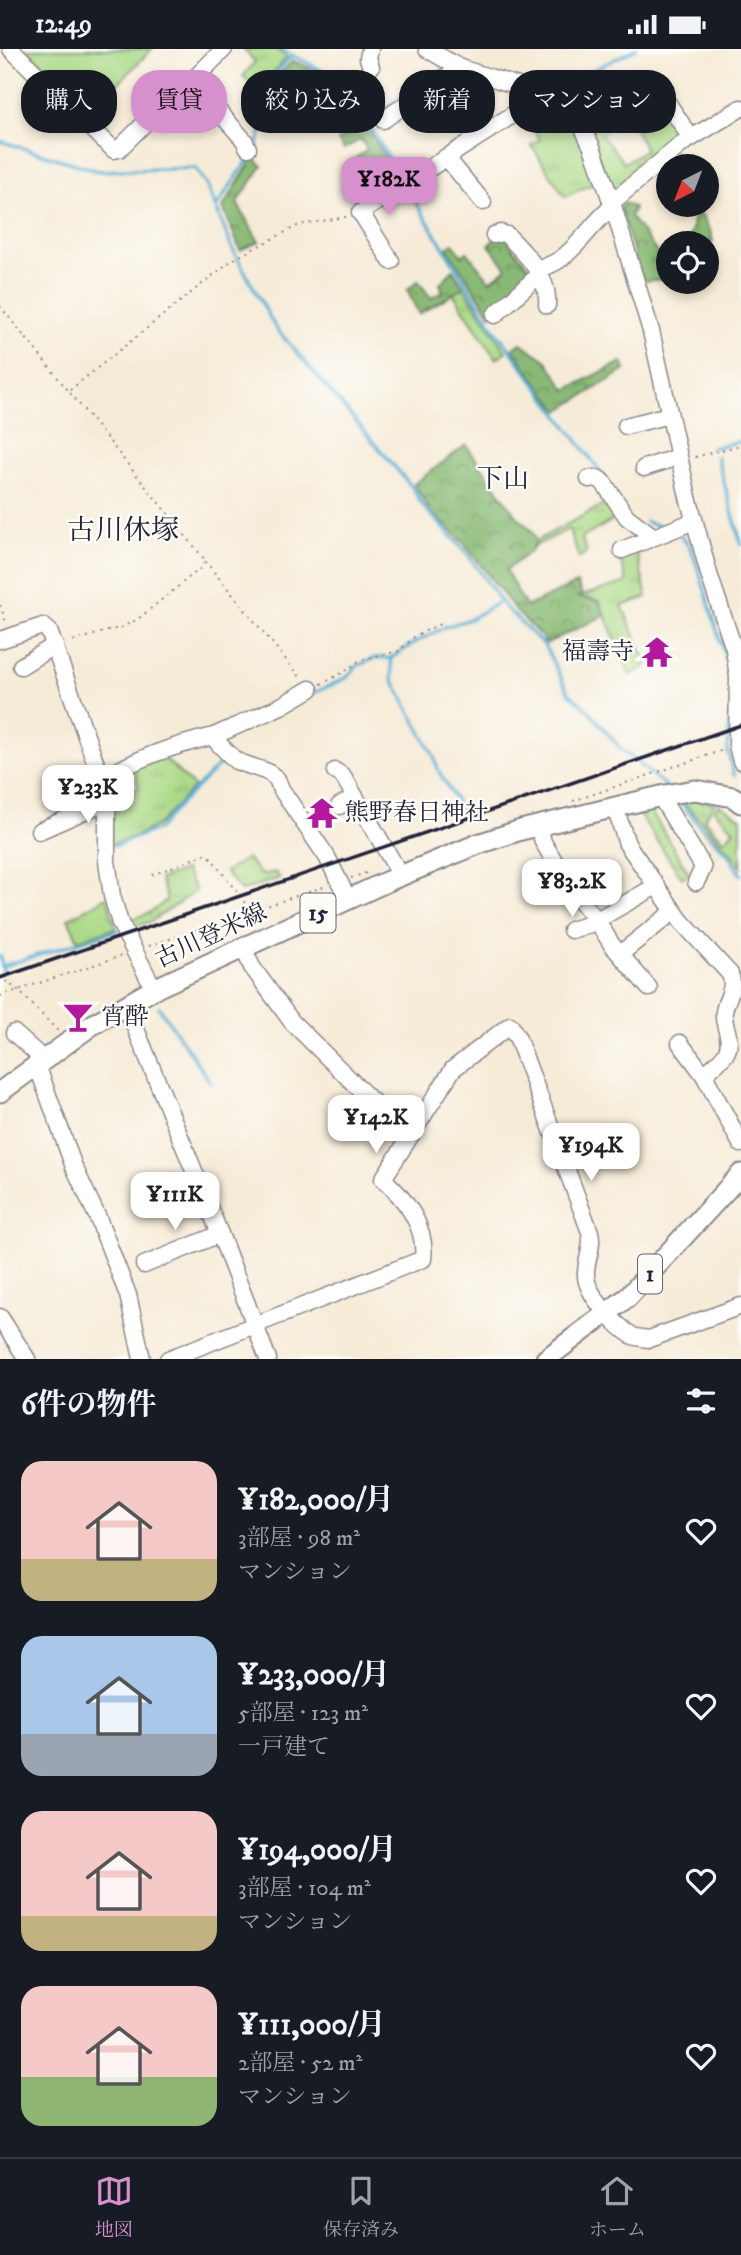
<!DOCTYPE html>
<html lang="ja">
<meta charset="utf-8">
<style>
body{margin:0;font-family:"IM FELL DW Pica","Noto Serif JP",serif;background:#20242c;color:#f1f3f6;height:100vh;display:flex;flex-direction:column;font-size:26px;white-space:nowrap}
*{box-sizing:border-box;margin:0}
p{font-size:23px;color:#9ea1a6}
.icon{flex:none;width:38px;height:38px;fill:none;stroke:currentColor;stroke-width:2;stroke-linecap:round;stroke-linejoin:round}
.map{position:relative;height:1310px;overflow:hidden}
.details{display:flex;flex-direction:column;background:#171b24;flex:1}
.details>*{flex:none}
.banner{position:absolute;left:21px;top:21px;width:700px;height:63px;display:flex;gap:14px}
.needle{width:46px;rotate:222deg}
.fabs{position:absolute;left:656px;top:105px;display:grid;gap:14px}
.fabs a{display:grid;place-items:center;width:63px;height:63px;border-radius:50%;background:#171b24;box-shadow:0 4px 10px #0003;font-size:35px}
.price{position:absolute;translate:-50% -60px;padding:0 16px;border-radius:14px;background:#fff;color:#222;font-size:23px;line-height:46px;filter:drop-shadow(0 2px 4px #0008)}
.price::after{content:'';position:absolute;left:50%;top:42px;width:21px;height:16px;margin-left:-10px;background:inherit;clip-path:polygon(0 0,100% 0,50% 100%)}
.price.active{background:#d690ce;color:#111}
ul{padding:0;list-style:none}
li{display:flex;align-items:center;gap:21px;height:175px;padding:0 21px}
li span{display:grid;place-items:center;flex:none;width:196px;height:140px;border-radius:21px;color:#555}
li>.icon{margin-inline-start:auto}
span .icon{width:84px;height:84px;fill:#fffc;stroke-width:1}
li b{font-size:30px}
h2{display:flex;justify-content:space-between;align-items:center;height:84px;padding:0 21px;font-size:30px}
.chip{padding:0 24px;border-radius:28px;background:#171b24;box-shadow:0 4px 10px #0003;font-size:24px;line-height:63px}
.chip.active{background:#d690ce;color:#111}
.status{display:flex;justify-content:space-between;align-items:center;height:49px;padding:0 35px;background:#171b24;direction:ltr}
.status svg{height:19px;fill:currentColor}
.tabs{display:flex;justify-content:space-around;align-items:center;height:98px;border-top:2px solid #363941;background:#171b24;font-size:19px;color:#9ea1a6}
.tabs a{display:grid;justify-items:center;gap:4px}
.tabs .active{color:#d690ce}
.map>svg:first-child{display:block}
.grass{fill:url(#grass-tufts);stroke:#677e62;stroke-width:2}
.forest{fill:url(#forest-crowns);stroke:#566e58;stroke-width:2}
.pitch{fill:#acda88;stroke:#677e62;stroke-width:2}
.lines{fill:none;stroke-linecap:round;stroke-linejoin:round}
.stream{stroke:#5bb3d8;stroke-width:3.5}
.minor-casing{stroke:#8c8689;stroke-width:19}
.major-casing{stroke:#8c8689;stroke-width:23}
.path{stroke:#8c8689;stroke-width:2;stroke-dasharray:2 5;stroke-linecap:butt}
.minor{stroke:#fff;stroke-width:16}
.major{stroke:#fff;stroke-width:19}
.rail{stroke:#22223b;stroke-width:3.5}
.labels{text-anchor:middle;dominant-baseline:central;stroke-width:5;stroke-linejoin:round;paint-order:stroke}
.shield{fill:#fdfcf7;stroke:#646373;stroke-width:2}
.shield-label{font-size:23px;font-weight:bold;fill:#22223b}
.poi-label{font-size:24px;fill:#22223b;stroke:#fdfcf7;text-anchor:start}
.street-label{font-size:24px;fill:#22223b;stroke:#fdfcf7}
.neighbourhood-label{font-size:26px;fill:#22223b;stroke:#fdfcf7}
.quarter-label{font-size:28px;fill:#22223b;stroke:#fdfcf7}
</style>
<div class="status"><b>12:49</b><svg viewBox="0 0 49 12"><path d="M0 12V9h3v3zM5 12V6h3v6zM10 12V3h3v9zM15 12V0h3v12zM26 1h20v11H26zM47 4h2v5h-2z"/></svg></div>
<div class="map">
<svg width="741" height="1310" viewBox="0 0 741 1310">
<defs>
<pattern id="grass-tufts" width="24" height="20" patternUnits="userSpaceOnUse" patternTransform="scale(1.75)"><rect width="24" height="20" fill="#acda88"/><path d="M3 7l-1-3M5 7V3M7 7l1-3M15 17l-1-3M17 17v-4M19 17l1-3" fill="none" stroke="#94bb76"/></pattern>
<pattern id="forest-crowns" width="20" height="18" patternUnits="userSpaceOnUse" patternTransform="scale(1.75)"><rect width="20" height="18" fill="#89ba74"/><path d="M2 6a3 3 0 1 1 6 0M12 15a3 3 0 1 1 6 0" fill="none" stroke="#709760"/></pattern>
</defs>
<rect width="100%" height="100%" fill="#fdfcf7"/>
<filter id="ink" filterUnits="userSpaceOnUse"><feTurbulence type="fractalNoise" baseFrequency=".0143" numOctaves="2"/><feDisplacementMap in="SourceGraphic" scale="14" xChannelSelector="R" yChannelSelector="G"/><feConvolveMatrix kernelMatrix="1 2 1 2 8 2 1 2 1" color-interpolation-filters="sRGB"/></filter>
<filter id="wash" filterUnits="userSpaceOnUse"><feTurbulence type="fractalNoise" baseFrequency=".00686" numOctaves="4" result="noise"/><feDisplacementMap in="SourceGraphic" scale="28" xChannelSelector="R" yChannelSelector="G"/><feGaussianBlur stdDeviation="1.57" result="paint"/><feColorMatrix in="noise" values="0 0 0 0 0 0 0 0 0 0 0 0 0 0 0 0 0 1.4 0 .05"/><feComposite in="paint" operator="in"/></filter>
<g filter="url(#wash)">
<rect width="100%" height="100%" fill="#f6ebd7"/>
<g class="grass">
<path d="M244,0H275L287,8L264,35L260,55L257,41L243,27L255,13Z"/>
<path d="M589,30L600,47L594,52L602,61L609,56L621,72L601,85L624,114L646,100L635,81L666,57L683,87L616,146L569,48Z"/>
<path d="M543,52C579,62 587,100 596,133L565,148L531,96L540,90L523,65Z"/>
<path d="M464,238L506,303L496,310L453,244Z"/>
<path d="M610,452L620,467L582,489L587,503L579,509L569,480L533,498L536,492Z"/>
<path d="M636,501L647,548L622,557L648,616L630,626L599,552L578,548L627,533L619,508Z"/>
<path d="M161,706L194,738L159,775L134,788L110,796V747L139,739L134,716Z"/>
<path d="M692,750L715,754L704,770L724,791L734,781L714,761L719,755L741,769V818L730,803L681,751Z"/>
<path d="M647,756L689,824L682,829L635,759Z"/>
<path d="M247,809L261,826L275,823L280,829L241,842L225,823Z"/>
<path d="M185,821L196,842L152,872L129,879L126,871C144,867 154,863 167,850L160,830Z"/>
<path d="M107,848L116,879L78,891L68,870Z"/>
</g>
<g class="forest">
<path d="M293,12L331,28L348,45L401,135L361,161L355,142L354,116L351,112L367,101L361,90L344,100L338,91L358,78L351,64L355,61L339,42L319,61L294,33L270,35Z"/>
<path d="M254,108L262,117L237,154L259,193L240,201L223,158Z"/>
<path d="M625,154L634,159L630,167L659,206L668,204V230L642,232L620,158Z"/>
<path d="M701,165L711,184L713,193L683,194L691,185L693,170Z"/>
<path d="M495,189H505L534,224L491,266L447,199L453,194L462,207L467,203L490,232L507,219L489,196Z"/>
<path d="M453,221L464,238L419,265L407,241L418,232L431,249L443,242L440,235Z"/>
<path d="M521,294L547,312L566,341L622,313L625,321L559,362L512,300Z"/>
<path d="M466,396L516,466L532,482L536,492L531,502L506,521L526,558L577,534L582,546L578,548L599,552L605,566L545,595L543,589L516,562L463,493L431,463L414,435Z"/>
</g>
<path class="pitch" d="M27,0H152L90,63Z"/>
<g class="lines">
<g class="stream">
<path d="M280,0L331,26L349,43L402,131"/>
<path d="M567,45L584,25L636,0"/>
<path d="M368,71L443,20"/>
<path d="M0,92L98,122L195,119L207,136L232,199L275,278L412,438L423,457L466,503L505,558L544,596L569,644L589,662L621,700L668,739"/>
<path d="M408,141L493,278L603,426"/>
<path d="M216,158L257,98L261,85L266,35L292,7"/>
<path d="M712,399L741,392"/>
<path d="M717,408L741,495"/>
<path d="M646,473L662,478"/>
<path d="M681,487L691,500L700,525L729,621"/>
<path d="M391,609L392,629L434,707C437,728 456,744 460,764"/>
<path d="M314,644L346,629L357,617L375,609H391L414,594L445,578L470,570L501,552"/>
<path d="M731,663L729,668L728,703L734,726"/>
<path d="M678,750L700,777L728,805L741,826"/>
<path d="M115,797L160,779L175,760L226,709"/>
<path d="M0,907L3,922"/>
<path d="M3,917L118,881"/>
<path d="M159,958L211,1034"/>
</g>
</g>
</g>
<g filter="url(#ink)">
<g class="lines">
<defs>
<g id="minor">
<path d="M11,0L114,101L119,100L185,34L194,30L224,0"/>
<path d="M370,0L368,9L371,18"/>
<path d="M427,0L460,19L557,49L579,71L592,98L613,157L651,282L688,448L709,525L734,600L738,628L737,696L741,712"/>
<path d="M191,31L244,91L248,99"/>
<path d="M645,55L660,49L667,53L691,89"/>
<path d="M383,71L460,19"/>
<path d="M446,108L483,153"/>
<path d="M611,154L683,94L741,59"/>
<path d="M360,164L545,45"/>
<path d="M361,164L391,212"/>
<path d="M494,186L501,184L507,186C525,204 550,229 547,256"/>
<path d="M538,221C545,218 553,215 559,211C580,197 593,173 613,157"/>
<path d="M495,266L540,225"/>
<path d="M626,377L669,366"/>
<path d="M644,419L678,408"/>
<path d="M589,430L597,429L603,433L627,468L654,488"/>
<path d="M622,501L694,472"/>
<path d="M0,591L43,577L49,582L98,721L107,752V812L112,847L120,874L154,940"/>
<path d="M21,617L55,596"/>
<path d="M310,640L281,657L214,687L218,694L236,712L268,723L277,730L281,740L327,808L348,850"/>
<path d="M335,722L343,727L394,815L398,827"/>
<path d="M102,731C138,708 173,697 214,687"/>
<path d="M660,747L699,811L703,819L696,833"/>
<path d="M339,757L355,748"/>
<path d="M615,758L627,795L681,872L730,925C736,940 726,949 724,963C722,976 733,988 727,1002C723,1011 711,1019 704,1026"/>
<path d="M539,777L543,793L571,840L596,870L612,896L649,939"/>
<path d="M39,782L107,752"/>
<path d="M571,881L590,875L656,837"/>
<path d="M243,898L252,918L292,973L408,1088"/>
<path d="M620,905L674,862"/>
<path d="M126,956L220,1185L268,1310"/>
<path d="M14,984L44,1011"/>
<path d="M680,994L704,1026L741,1095"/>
<path d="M37,1016L74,1118L98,1169L128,1246L142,1310"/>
<path d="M144,1216L220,1185"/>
<path d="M0,1268L27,1310"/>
<path d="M168,1310L423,1210C427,1179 406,1150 383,1130L453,1020L510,976L518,990L590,1183C594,1198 585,1212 586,1227C587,1246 617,1278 633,1287C638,1289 644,1289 649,1290L741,1257"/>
</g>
<g id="major">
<path d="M0,1043L92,976L154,940L388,832L478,795L521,781L665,746L695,741L733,748L741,754"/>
<path d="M546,1310L628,1248L741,1125"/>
</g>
</defs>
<use href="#minor" class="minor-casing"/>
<use href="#major" class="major-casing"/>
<g class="path">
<path d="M0,257L205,511L202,518L138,570L122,578L69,593"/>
<path d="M70,341L232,211L299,176L346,168"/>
<path d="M695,408L741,396"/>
<path d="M205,512L301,629"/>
<path d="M0,556L7,576"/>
<path d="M321,635L344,623L360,611L399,602L415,587L444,573"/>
<path d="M573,752L723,701"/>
<path d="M152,826L206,805L209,806L260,874"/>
<path d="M351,829L369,823"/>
<path d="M149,897L326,837"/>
<path d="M0,928L18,941L58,982"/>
<path d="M0,947L121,907"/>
</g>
<use href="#minor" class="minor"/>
<use href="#major" class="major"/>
<path class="rail" d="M0,929L741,676"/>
</g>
</g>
<defs>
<symbol id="temple-bare" viewBox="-9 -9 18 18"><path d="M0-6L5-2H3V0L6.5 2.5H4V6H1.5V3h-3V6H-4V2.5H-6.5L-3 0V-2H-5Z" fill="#b5179e" stroke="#fdfcf7" stroke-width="2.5" paint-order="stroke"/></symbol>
<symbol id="bar-bare" viewBox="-9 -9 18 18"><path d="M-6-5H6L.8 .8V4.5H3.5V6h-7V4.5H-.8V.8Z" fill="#b5179e" stroke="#fdfcf7" stroke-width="2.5" paint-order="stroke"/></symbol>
</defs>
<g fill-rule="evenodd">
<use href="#temple-bare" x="635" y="581" width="44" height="44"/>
<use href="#temple-bare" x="300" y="742" width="44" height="44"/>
<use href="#bar-bare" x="56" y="946" width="44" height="44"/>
</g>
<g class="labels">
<g class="shield">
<rect x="300.5" y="844.5" width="35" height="39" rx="5"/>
<rect x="638" y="1205.5" width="24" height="39" rx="5"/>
</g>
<g class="shield-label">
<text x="318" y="864">15</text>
<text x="650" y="1225">1</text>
</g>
<g class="poi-label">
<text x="634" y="603" text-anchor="end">福壽寺</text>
<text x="345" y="764">熊野春日神社</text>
<text x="101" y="968">宵酔</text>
</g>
<g class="street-label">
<text transform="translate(211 887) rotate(-25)">古川登米線</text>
</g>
<g class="neighbourhood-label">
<text x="503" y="430">下山</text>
</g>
<g class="quarter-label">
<text x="123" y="481">古川休塚</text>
</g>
</g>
</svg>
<div class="fabs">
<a><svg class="needle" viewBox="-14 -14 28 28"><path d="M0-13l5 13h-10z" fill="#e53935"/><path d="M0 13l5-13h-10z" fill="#9ea1a6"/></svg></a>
<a><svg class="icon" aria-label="locate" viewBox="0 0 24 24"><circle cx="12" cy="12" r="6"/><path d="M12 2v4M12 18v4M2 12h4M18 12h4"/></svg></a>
</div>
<b class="price active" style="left:389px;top:168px">¥182K</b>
<b class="price" style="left:88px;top:776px">¥233K</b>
<b class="price" style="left:572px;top:870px">¥83.2K</b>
<b class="price" style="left:376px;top:1106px">¥142K</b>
<b class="price" style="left:591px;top:1134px">¥194K</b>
<b class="price" style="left:175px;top:1183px">¥111K</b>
<div class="banner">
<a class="chip">購入</a>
<a class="chip active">賃貸</a>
<a class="chip">絞り込み</a>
<a class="chip">新着</a>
<a class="chip">マンション</a>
</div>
</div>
<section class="details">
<h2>6件の物件<svg class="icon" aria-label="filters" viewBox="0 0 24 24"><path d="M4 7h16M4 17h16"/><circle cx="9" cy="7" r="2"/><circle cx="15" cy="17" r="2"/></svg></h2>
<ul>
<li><span style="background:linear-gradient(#f6c9c9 70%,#c2b280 0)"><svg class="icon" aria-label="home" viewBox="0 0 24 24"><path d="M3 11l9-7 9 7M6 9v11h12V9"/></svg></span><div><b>¥182,000/月</b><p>3部屋 · 98 m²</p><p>マンション</p></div><svg class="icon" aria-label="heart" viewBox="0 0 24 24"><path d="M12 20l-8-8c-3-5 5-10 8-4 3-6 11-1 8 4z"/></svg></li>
<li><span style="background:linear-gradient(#a9c7e8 70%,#9aa5b1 0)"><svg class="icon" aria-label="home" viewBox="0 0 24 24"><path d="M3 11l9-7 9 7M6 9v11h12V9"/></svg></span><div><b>¥233,000/月</b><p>5部屋 · 123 m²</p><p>一戸建て</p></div><svg class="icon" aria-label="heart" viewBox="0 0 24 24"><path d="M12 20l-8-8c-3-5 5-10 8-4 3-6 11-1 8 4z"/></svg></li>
<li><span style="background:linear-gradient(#f6c9c9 75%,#c2b280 0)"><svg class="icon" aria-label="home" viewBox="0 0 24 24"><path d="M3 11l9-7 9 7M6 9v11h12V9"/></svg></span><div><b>¥194,000/月</b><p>3部屋 · 104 m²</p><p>マンション</p></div><svg class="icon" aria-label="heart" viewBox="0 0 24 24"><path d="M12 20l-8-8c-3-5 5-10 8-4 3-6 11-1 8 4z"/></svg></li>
<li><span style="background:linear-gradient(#f6c9c9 65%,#8fb573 0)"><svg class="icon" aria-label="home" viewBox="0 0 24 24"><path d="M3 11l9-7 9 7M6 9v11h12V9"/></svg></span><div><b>¥111,000/月</b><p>2部屋 · 52 m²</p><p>マンション</p></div><svg class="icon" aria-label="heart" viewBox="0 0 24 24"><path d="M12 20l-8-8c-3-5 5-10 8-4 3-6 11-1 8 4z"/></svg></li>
</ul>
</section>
<nav class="tabs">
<a class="active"><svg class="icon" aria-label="map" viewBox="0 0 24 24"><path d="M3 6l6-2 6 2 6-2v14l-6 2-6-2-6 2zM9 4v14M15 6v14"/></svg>地図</a>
<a><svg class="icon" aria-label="saved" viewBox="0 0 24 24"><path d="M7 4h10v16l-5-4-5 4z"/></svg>保存済み</a>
<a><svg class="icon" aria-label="home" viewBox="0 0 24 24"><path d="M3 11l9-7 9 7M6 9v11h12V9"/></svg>ホーム</a>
</nav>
